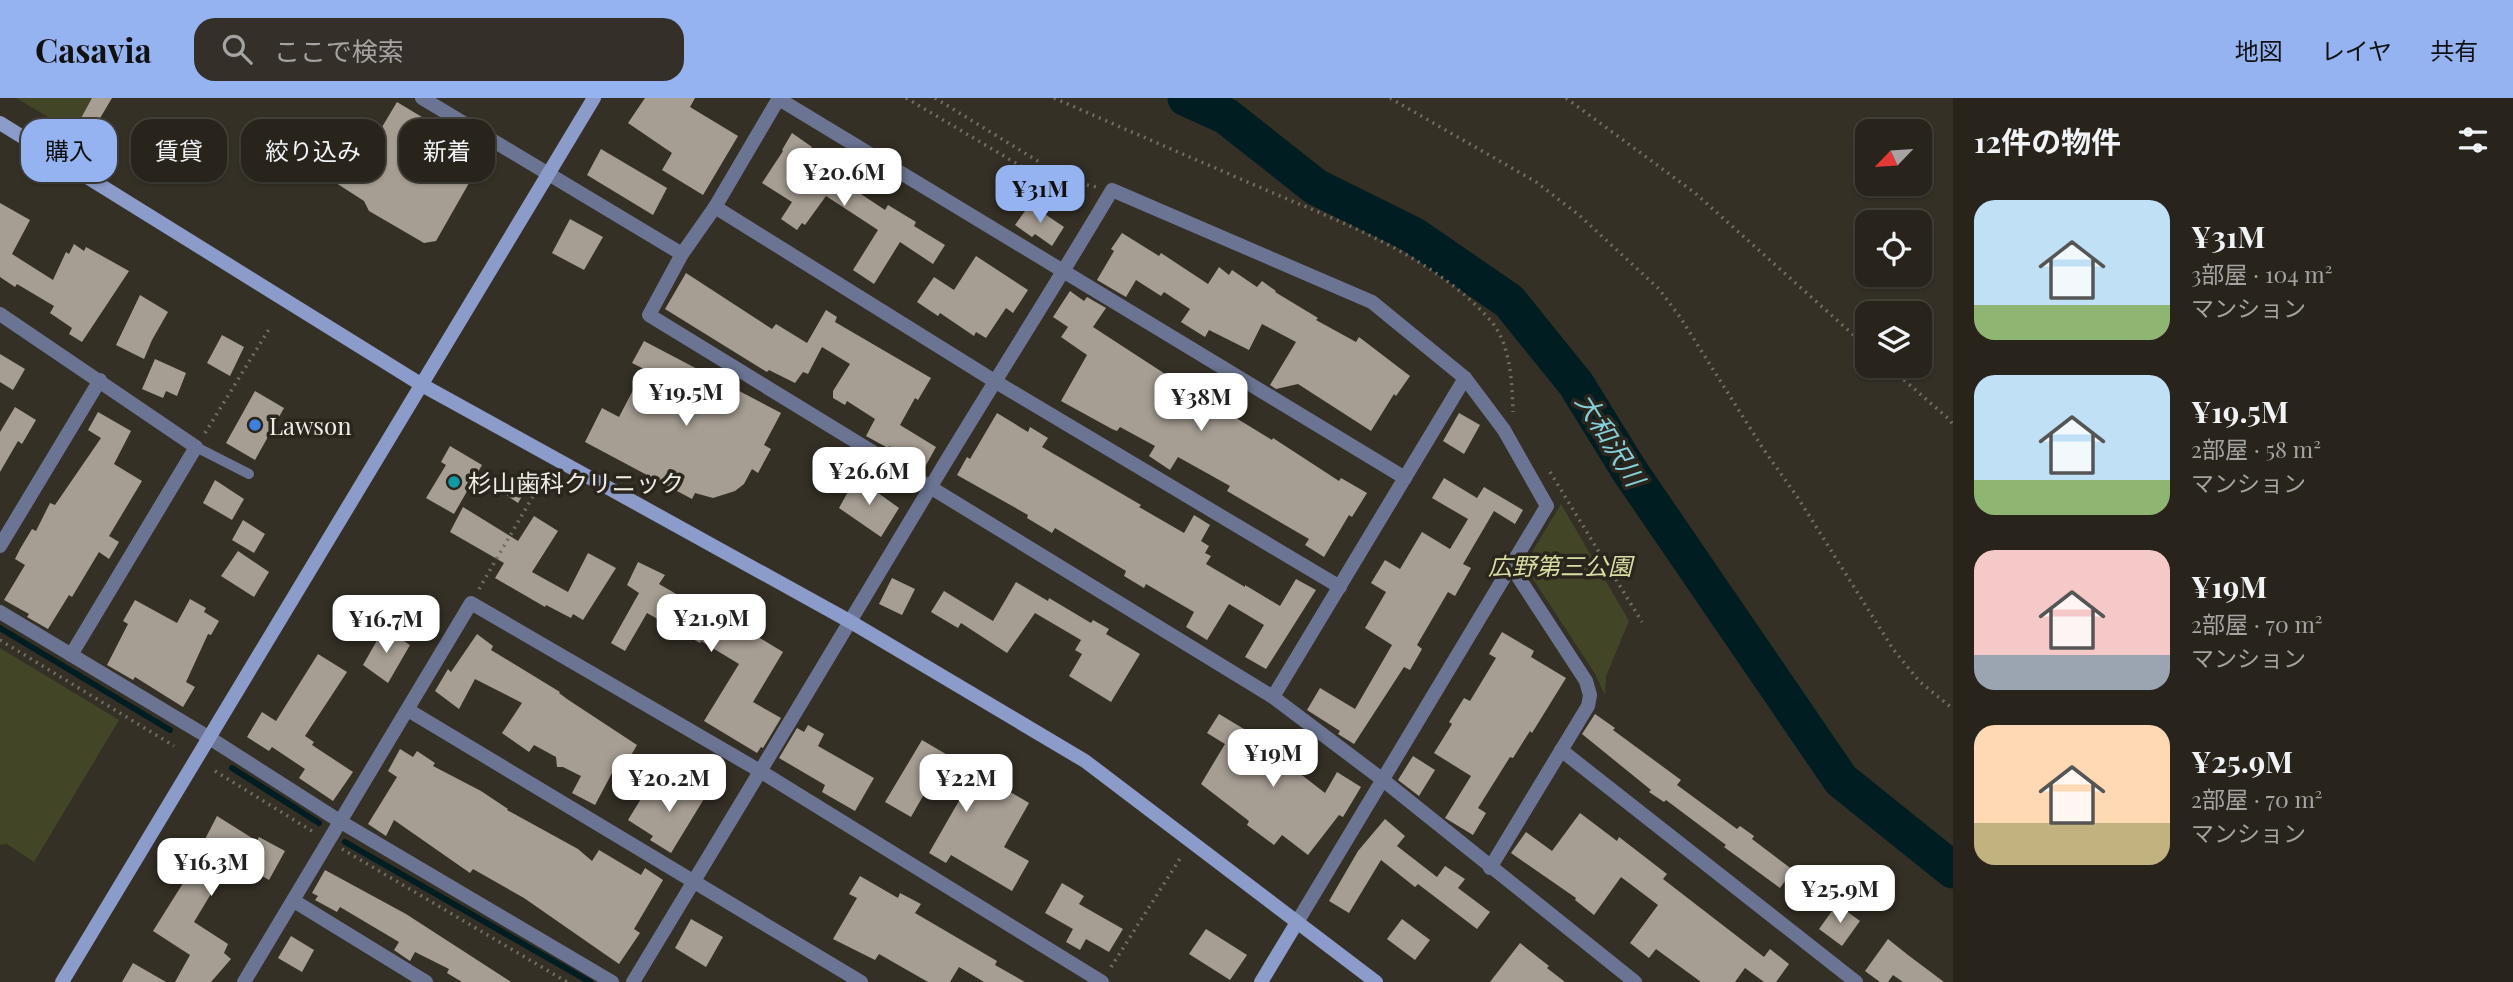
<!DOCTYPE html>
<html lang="ja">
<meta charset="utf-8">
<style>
body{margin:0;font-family:"Playfair Display","Noto Sans JP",serif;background:#343029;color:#f1f3f6;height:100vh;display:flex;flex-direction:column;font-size:26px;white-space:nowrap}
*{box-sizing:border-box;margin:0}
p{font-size:23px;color:#a5a4a3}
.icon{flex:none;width:38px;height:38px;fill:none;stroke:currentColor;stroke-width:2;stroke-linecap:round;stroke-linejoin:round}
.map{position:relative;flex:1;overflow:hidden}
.panel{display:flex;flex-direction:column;background:#28241c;width:560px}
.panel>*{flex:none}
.top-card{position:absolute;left:21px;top:21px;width:665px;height:63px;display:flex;gap:14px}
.needle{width:46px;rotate:245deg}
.tools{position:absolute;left:1855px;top:21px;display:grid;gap:14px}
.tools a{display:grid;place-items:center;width:77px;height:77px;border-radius:14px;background:#28241c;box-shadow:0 2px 5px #0004,0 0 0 2px #44413b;font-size:35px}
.price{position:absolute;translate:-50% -60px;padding:0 16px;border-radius:14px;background:#fff;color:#222;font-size:23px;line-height:46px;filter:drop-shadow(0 2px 4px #0008)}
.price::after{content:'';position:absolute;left:50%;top:42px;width:21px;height:16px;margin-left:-10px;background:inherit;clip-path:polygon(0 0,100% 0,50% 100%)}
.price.active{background:#95b2f1;color:#111}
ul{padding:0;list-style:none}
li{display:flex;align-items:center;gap:21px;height:175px;padding:0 21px}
li span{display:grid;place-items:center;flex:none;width:196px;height:140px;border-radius:21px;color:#555}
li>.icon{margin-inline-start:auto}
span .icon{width:84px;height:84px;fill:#fffc;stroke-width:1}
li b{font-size:30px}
h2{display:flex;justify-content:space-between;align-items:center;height:84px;padding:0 21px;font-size:30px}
.tag{padding:0 24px;border-radius:21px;background:#28241c;box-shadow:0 2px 5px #0004,0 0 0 2px #44413b;font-size:24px;line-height:63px}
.tag.active{background:#95b2f1;color:#111}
header{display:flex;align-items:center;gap:42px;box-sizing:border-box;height:98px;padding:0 35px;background:#95b2f1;color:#111}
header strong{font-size:33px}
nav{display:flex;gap:38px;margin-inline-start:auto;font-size:24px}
.search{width:490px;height:63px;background:#343029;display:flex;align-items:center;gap:18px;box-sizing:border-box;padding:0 24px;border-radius:21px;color:#a5a4a3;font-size:26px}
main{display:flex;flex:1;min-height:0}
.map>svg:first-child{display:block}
.green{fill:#434527}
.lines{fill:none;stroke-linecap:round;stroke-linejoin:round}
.stream{stroke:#001e22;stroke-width:6}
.river{stroke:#001e22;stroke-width:37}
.building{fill:#a69e93}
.path{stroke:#716d64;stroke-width:3.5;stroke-dasharray:2 5;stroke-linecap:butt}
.lane{stroke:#6b7593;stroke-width:10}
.street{stroke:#6b7593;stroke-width:14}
.secondary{stroke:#8b9bca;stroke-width:14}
.shop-dot{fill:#3f7fe0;stroke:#2b261d;stroke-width:2.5}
.culture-dot{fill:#0f9aa8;stroke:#2b261d;stroke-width:2.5}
.labels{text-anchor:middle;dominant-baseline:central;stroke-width:7;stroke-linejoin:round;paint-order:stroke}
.poi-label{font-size:24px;fill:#efece5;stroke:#2b261d;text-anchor:start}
.park-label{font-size:24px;font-style:italic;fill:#d9dda3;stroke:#2b261d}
.water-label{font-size:26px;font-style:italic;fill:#85d0db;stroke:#2b261d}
</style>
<header>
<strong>Casavia</strong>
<div class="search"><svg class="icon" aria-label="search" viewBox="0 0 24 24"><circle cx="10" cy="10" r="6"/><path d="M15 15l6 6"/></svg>ここで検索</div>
<nav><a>地図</a><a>レイヤ</a><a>共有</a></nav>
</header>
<main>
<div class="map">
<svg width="1953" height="884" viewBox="0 0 1953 884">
<rect width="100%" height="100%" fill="#353026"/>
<g class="green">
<path d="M16,0H112L87,42Z"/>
<path d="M1561,406L1629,523L1606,578L1605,597L1594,574L1531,478L1525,466Z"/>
<path d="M0,550L119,622L34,764L7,746L0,747Z"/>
</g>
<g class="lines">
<g class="stream">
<path d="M0,530L170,632"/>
<path d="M232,670L319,725"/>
<path d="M345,744L590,884"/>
</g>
<path class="river" d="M1186,0L1226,18L1316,89L1413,137L1509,203L1576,286L1629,372L1841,682L1953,772"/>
</g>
<g class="building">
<path d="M92,0H112L87,42L73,35Z"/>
<path d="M645,0H695L690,9L738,38L703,97L662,72L672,55L628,25Z"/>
<path d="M397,4L485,57L436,143L424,145L369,113L364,103L333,83L366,26L379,34Z"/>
<path d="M792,35L812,49L808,56L839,77L837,80L885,112L888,107L916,124L914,128L945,147L933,166L900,144L874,186L853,172L878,132L826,98L805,127L802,125L797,132L781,121L792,104L762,85L783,53L782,52Z"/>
<path d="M601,51L667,90L653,117L587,77Z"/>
<path d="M0,105L30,122L12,156L53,182L66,154L69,156L74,146L84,153L86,149L129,173L82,244L69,236L72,230L50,215L54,208L17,186L15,189L0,179Z"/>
<path d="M1030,106L1064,129L1052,148L1035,136L1032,139L1015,127Z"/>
<path d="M570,121L603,139L584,172L552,155Z"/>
<path d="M1122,135L1159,158L1161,155L1208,186L1219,169L1229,177L1232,172L1257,189L1262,183L1276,193L1275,194L1318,220L1316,222L1356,244L1359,239L1410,278L1396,298L1394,296L1371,333L1298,286L1276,291L1270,287L1296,244L1262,226L1249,252L1209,232L1205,239L1181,224L1190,211L1164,194L1161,198L1136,182L1126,199L1097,182L1114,153L1111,151Z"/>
<path d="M976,158L1028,192L1013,215L1006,210L986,240L976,234L974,238L940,215L938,218L917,204L934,179L954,192Z"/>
<path d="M686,175L772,231L776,226L807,245L826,212L837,219L835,224L931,280L918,302L915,300L900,327L936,349L925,369L889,348L888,350L866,338L875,321L847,303L845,307L833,300V293L850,266L822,249L808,276L803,274L795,285L769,272L767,274L665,211Z"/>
<path d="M1070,193L1084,203L1087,199L1106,210L1093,229L1222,313L1223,312L1272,342L1273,340L1339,383L1341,380L1367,395L1352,419L1349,417L1324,459L1305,447L1309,441L1227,393L1230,388L1178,359L1170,372L1149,358L1155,348L1120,329L1117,333L1112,331L1061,303L1087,257L1061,239L1068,229L1053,219Z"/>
<path d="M140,197L168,214L152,242L144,261L116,247Z"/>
<path d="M222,237L244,249L230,278L207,265Z"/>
<path d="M644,243L781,315L764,347L771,351L758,375L752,371L744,386L735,393L713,400L695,395L692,401L585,344L602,310L619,319L644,271L632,265Z"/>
<path d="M0,256L25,271L13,292L0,284Z"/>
<path d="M155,261L186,275L177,298L166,293L163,300L142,291Z"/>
<path d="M255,293L284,310L255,362L226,345Z"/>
<path d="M15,309L36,322L22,346L18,343L0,374V334Z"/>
<path d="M98,314L131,333L114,366L142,383L109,438L119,444L109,461L99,454L72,499L69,497L48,531L27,519L29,516L4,502L25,467L15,461L20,451L32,431L36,433L50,405L55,407L101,340L88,332Z"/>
<path d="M997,315L1028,334L1030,329L1048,340L1042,349L1141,407L1139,409L1184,435L1194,417L1210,427L1201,443L1209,448L1205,455L1211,458L1206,466L1245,489V487L1280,508L1296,481L1316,492L1266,571L1245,559L1264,527L1229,506L1207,542L1186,529L1194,514L1146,486L1144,490L1124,478L1126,473L1055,430L1052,435L1027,420L1028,417L957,377L967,359L970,361Z"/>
<path d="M1459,315L1480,327L1464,356L1443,343Z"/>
<path d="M450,348L482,367L454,416L426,400L446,367L441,364Z"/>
<path d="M508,378L527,390L518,405L499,392Z"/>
<path d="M856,379L899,410L881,439L839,410Z"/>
<path d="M1444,380L1477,400L1484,389L1523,412L1515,426L1494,413L1463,466L1471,470L1455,498L1448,494L1417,547L1422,551L1410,572L1404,569L1354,646L1338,636L1340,633L1307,612L1320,590L1355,611L1392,547L1365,530L1386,494L1371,485L1385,462L1400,471L1422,434L1450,451L1468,421L1432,400Z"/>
<path d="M215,382L244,401L232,422L203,405Z"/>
<path d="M463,409L518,443L534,418L558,433L532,474L568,494L588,455L616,470L583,522L573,516L571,520L546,507L545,509L495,480L504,465L450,434Z"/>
<path d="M243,422L265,436L254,455L232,442Z"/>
<path d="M238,453L269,474L254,499L221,478Z"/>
<path d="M638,464L665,477L659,486L690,504L695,496L710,504L707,508L783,554L753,604L781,620L763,650L761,649L757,655L704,623L739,566L701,543L700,545L647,515L625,553L611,545L639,495L627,487Z"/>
<path d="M892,480L915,491L902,517L879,506Z"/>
<path d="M1016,484L1048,503L1049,500L1091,525L1093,522L1109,531L1106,536L1140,556L1111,604L1069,578L1082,556L1075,552L1081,542L1035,515L1007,555L961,525L958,530L931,514L944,493L993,523Z"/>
<path d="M190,501L206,510L204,514L219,523L211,537L208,536L186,584L195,589L183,609L135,579L133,582L107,567L128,526L123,523L135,502L177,525Z"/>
<path d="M384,530L410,547L388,585L363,567Z"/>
<path d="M1502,534L1534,553L1531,559L1566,580L1532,635L1530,633L1513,660L1510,659L1478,710L1486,715L1473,737L1445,720L1471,678L1434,655L1452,626L1449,624L1464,600L1470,603L1496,560L1489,556Z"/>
<path d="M477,536L493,548L491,552L560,594L559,595L567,601L637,647L626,666L619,662L595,707L572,695L581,678L563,669H557L556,659L534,647L529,654L502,635L522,605L475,581L459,611L435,593L448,571L451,574Z"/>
<path d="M318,556L347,574L305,638L314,644L312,647L353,674L333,703L299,680L305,671L272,649L269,653L247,639L262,614L276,623Z"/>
<path d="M1219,616L1259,640L1287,661L1285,664L1325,695L1337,674L1361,689L1343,719L1339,717L1308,757L1282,737L1274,747L1247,727L1249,723L1201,686L1225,646L1207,635Z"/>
<path d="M1595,616L1615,630L1613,632L1681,682L1677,687L1737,731L1740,728L1754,738L1752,741L1793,772L1780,790L1724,749L1726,747L1666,702L1664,704L1649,694L1651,692L1582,636Z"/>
<path d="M808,627L824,636L818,648L874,680L855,713L822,694L825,687L779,660L797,630L804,634Z"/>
<path d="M922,642L1029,705L1004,749L1029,763L1012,793L951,757L946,765L929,755L960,701L931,684L911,719L885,704Z"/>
<path d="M400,651L413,659L417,653L435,665L433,668L481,693L508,711L507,712L578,751L592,763L599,752L641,777L645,770L663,782L634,831L640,835L619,866L524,800L473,771L470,775L394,722L386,738L368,726L397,679L388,673Z"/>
<path d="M1413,658L1435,672L1419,698L1398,682Z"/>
<path d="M687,679L710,691L671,755L650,742L653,738L628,722L647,691L671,706Z"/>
<path d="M1580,715L1617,743L1619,739L1667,776L1663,781L1764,859L1770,851L1789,866L1776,884H1764L1745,870L1735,884H1701L1656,851L1649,860L1630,845L1658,807L1621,779L1594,817L1575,802L1576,800L1511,755L1526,734L1552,753Z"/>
<path d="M217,718L257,743L259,739L285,753L269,782L232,761L194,824L228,846L224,855L231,861L211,884H175L190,857L153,833L207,747L203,745Z"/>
<path d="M1385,721L1405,738L1397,748L1437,779L1445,768L1465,781L1458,790L1490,814L1477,831L1418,786L1415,789L1381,762L1349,815L1329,803L1358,753Z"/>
<path d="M325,772L406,816L511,884H462L447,875L449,871L415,854L410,863L394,852L399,844L340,809L337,814L315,802L318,798L312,795Z"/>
<path d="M860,778L898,800L900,795L921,806L915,815L997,863L995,867L1025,884H984L959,869L950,884H928L879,856L875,862L833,841L857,800L849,796Z"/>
<path d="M1062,785L1084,798L1079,806L1123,831L1109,854L1086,841L1080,852L1066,844L1073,831L1045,815Z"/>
<path d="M1837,806L1860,823L1842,848L1819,831Z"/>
<path d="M691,821L723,839L706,869L675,850Z"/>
<path d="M1402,821L1430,842L1415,862L1387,841Z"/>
<path d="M1206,831L1247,857L1230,882L1189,856Z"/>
<path d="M291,838L314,852L302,874L278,860Z"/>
<path d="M1888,841L1908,857L1944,884H1903L1893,877L1888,884H1880L1865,873Z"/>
<path d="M1520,845L1549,868L1547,870L1565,884H1490Z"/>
<path d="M133,865L166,884H122Z"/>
</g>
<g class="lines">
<g class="path">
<path d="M906,0L1036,77L1097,89"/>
<path d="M935,0L1041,65"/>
<path d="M1054,0C1122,30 1190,59 1259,89C1338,123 1433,157 1491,223C1511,247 1512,285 1513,314"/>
<path d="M1390,0L1536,84L1579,117L1659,191L1680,219L1762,349L1798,400L1893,551L1919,583L1953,611"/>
<path d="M1566,0L1695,95L1867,249"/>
<path d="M1888,268L1950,322L1953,327"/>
<path d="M205,335L271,228"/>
<path d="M1550,374L1642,524"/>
<path d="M479,491L543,381"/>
<path d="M0,542L174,648"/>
<path d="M215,673L315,735"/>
<path d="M342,751L567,884"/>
<path d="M1111,869L1181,759"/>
</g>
<path class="lane" d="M196,349L249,376"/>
<g class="street">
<path d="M422,0L682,156"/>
<path d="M779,0L715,109L682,156L649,217L1273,599L1383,682L1635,884"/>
<path d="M779,1L1405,380"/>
<path d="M715,109L996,284L1340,489"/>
<path d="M0,216L196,349L71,557"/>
<path d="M0,448L100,282"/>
<path d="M0,514L208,639L341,724L612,884"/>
<path d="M1273,599L1465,280"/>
<path d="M408,612L861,884"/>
<path d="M1561,652L1856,884"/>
<path d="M1490,770L1588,608L1590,597L1586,583L1511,468"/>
<path d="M294,803L426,884"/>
<path d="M244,884L471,505L760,673L1102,884"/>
<path d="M633,884C733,720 831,554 930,390C990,290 1053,192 1112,92L1372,204L1465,280L1504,332L1547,408L1296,826"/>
</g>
<g class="secondary">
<path d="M0,25L422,287L851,524L1085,663L1376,884"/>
<path d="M62,884L594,0"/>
<path d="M1261,884L1296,826"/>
</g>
</g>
<circle class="shop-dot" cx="255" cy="327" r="7"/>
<circle class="culture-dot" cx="454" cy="384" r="7"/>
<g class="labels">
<g class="poi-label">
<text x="269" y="327">Lawson</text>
<text x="468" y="384">杉山歯科クリニック</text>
</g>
<g class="park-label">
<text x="1560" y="467">広野第三公園</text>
</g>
<g class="water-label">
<text transform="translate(1611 341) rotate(58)">大和沢川</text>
</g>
</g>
</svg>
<div class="tools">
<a><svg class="needle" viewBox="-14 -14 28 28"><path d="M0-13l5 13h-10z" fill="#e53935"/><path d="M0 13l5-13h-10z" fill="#a5a4a3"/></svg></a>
<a><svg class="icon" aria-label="locate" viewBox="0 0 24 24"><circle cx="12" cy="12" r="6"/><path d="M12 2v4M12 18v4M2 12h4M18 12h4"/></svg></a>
<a><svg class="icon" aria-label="layers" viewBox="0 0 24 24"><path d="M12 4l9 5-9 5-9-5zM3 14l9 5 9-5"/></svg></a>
</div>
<b class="price" style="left:844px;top:110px">¥20.6M</b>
<b class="price active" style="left:1040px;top:127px">¥31M</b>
<b class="price" style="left:686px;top:330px">¥19.5M</b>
<b class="price" style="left:1201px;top:335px">¥38M</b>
<b class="price" style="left:869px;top:409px">¥26.6M</b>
<b class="price" style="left:711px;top:556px">¥21.9M</b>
<b class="price" style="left:386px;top:557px">¥16.7M</b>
<b class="price" style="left:1273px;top:691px">¥19M</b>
<b class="price" style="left:669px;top:716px">¥20.2M</b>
<b class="price" style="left:966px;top:716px">¥22M</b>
<b class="price" style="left:211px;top:800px">¥16.3M</b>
<b class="price" style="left:1840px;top:827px">¥25.9M</b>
<div class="top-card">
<a class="tag active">購入</a>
<a class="tag">賃貸</a>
<a class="tag">絞り込み</a>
<a class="tag">新着</a>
</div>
</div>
<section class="panel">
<h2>12件の物件<svg class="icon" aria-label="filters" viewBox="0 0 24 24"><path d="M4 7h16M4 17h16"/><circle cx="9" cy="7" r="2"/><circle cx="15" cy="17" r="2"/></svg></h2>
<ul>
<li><span style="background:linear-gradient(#bfe0f5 75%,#8fb573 0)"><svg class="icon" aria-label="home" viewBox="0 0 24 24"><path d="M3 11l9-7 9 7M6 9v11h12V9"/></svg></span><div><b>¥31M</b><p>3部屋 · 104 m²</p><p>マンション</p></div></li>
<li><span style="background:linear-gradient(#bfe0f5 75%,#8fb573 0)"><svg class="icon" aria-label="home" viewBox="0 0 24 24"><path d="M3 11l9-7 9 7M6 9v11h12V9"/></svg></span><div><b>¥19.5M</b><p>2部屋 · 58 m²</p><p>マンション</p></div></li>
<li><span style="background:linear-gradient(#f6c9c9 75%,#9aa5b1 0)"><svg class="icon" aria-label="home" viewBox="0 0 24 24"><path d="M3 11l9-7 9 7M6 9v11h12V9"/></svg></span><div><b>¥19M</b><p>2部屋 · 70 m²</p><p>マンション</p></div></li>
<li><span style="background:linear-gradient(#ffd9b3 70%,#c2b280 0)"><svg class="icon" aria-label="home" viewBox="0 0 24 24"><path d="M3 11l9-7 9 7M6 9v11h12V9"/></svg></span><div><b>¥25.9M</b><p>2部屋 · 70 m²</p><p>マンション</p></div></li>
</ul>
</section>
</main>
